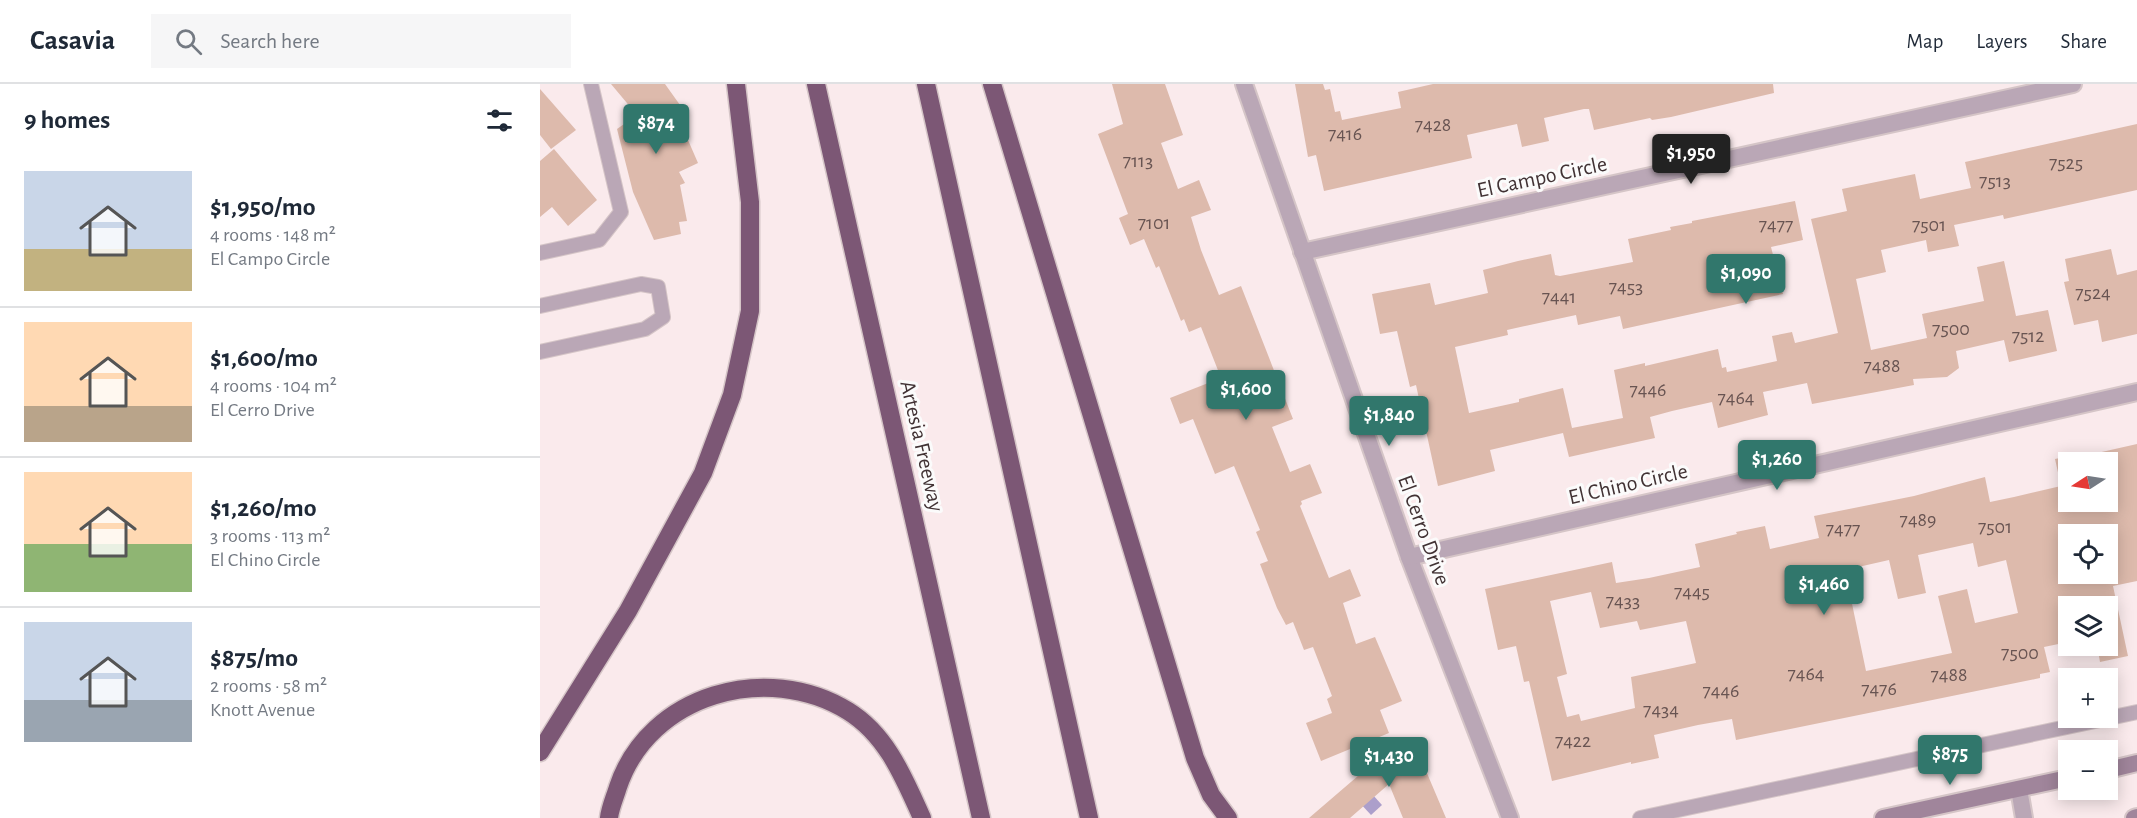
<!DOCTYPE html>
<meta charset="utf-8">
<style>
body{margin:0;font-family:"Alegreya Sans",sans-serif;background:#f6f6f7;color:#1f2937;height:100vh;display:flex;flex-direction:column;font-size:22px;white-space:nowrap}
*{box-sizing:border-box;margin:0}
p{font-size:20px;color:#747a83}
.icon{flex:none;width:33px;height:33px;fill:none;stroke:currentColor;stroke-width:2;stroke-linecap:round;stroke-linejoin:round}
.map{position:relative;flex:1;overflow:hidden}
.panel{display:flex;flex-direction:column;background:#fff;width:540px}
.panel>*{flex:none}
.needle{width:39px;rotate:258deg}
.controls{position:absolute;left:1518px;top:368px;display:grid;gap:12px}
.controls a{display:grid;place-items:center;width:60px;height:60px;border-radius:0px;background:#fff;box-shadow:0 3px 15px #0003;font-size:30px}
.price{position:absolute;translate:-50% -51px;padding:0 14px;border-radius:6px;background:#31776c;color:#fff;font-size:20px;line-height:39px;filter:drop-shadow(0 2px 3px #0008)}
.price::after{content:'';position:absolute;left:50%;top:36px;width:18px;height:14px;margin-left:-9px;background:inherit;clip-path:polygon(0 0,100% 0,50% 100%)}
.price.current{background:#222;color:#fff}
ul{padding:0;list-style:none}
li{display:flex;align-items:center;gap:18px;height:150px;padding:0 24px}
li+li{border-top:2px solid #e0e1e3}
li span{display:grid;place-items:center;flex:none;width:168px;height:120px;border-radius:0px;color:#555}
li>.icon{margin-inline-start:auto}
span .icon{width:72px;height:72px;fill:#fffc;stroke-width:1}
li b{font-size:26px}
h2{display:flex;justify-content:space-between;align-items:center;height:72px;padding:0 24px;font-size:26px}
header{display:flex;align-items:center;gap:36px;box-sizing:border-box;height:84px;padding:0 30px;background:#fff;border-bottom:2px solid #e0e1e3}
header strong{font-size:28px}
nav{display:flex;gap:33px;margin-inline-start:auto;font-size:21px}
.search{width:420px;height:54px;background:#f6f6f7;display:flex;align-items:center;gap:15px;box-sizing:border-box;padding:0 21px;border-radius:0px;color:#747a83;font-size:22px}
main{display:flex;flex:1;min-height:0}
.map>svg:first-child{display:block}
.water{fill:#ac9fcb}
.building{fill:#ddbaac;fill-rule:evenodd}
.lines{fill:none;stroke-linecap:round;stroke-linejoin:round}
.service-casing{stroke:#d5c5c7;stroke-width:16}
.minor-casing{stroke:#d5c5c7;stroke-width:20}
.secondary-casing{stroke:#d5c5c7;stroke-width:20}
.motorway-casing{stroke:#d5c5c7;stroke-width:21}
.service{stroke:#baa7b6;stroke-width:14}
.minor{stroke:#baa7b6;stroke-width:16}
.secondary{stroke:#a0859b;stroke-width:16}
.motorway{stroke:#7c5775;stroke-width:18}
.labels{text-anchor:middle;dominant-baseline:central;stroke-width:6;stroke-linejoin:round;paint-order:stroke}
.number-label{font-size:20px;fill:#685452}
.street-label{font-size:22px;fill:#413234;stroke:#fbfbfb}
</style>
<header>
<strong>Casavia</strong>
<div class="search"><svg class="icon" aria-label="search" viewBox="0 0 24 24"><circle cx="10" cy="10" r="6"/><path d="M15 15l6 6"/></svg>Search here</div>
<nav><a>Map</a><a>Layers</a><a>Share</a></nav>
</header>
<main>
<section class="panel">
<h2>9 homes<svg class="icon" aria-label="filters" viewBox="0 0 24 24"><path d="M4 7h16M4 17h16"/><circle cx="9" cy="7" r="2"/><circle cx="15" cy="17" r="2"/></svg></h2>
<ul>
<li><span style="background:linear-gradient(#c9d6e8 65%,#c2b280 0)"><svg class="icon" aria-label="home" viewBox="0 0 24 24"><path d="M3 11l9-7 9 7M6 9v11h12V9"/></svg></span><div><b>$1,950/mo</b><p>4 rooms · 148 m²</p><p>El Campo Circle</p></div></li>
<li><span style="background:linear-gradient(#ffd9b3 70%,#b9a48a 0)"><svg class="icon" aria-label="home" viewBox="0 0 24 24"><path d="M3 11l9-7 9 7M6 9v11h12V9"/></svg></span><div><b>$1,600/mo</b><p>4 rooms · 104 m²</p><p>El Cerro Drive</p></div></li>
<li><span style="background:linear-gradient(#ffd9b3 60%,#8fb573 0)"><svg class="icon" aria-label="home" viewBox="0 0 24 24"><path d="M3 11l9-7 9 7M6 9v11h12V9"/></svg></span><div><b>$1,260/mo</b><p>3 rooms · 113 m²</p><p>El Chino Circle</p></div></li>
<li><span style="background:linear-gradient(#c9d6e8 65%,#9aa5b1 0)"><svg class="icon" aria-label="home" viewBox="0 0 24 24"><path d="M3 11l9-7 9 7M6 9v11h12V9"/></svg></span><div><b>$875/mo</b><p>2 rooms · 58 m²</p><p>Knott Avenue</p></div></li>
</ul>
</section>
<div class="map">
<svg width="1597" height="734" viewBox="0 0 1597 734">
<rect width="100%" height="100%" fill="#faeaec"/>
<path class="water" d="M808,706L832,710L842,721L831,731Z"/>
<g class="building">
<path d="M71,0H125L145,28L138,33L158,79L139,88L145,99L140,101L147,137L139,138L141,150L114,156L93,108L77,45L97,31Z"/>
<path d="M572,0H625L643,51L621,59L638,105L659,96L671,126L651,133L661,166L679,211L701,202L753,335L732,343L750,388L770,380L782,409L761,417L762,420L760,422L789,494L810,485L821,512L803,519L816,560L835,553L862,617L840,626L849,649L781,677L766,639L792,629L787,615L792,612L773,563L764,566L753,538L746,541L737,524L720,480L728,477L716,448L720,446L694,382L675,390L653,335L640,340L630,314L681,294L661,243L649,248L644,235L641,237L619,182L616,184L604,155L590,161L579,134L588,130L558,50L583,40Z"/>
<path d="M755,0H783L785,6L790,5L795,28L800,27L802,36L861,24L858,8L893,0H1233L1234,9L1131,33L1112,36L1110,34L1054,46L1049,25H1044L1004,34L1009,57L982,63L977,40L927,51L932,74L784,107L776,71L768,73Z"/>
<path d="M0,5L36,46L11,65L0,51Z"/>
<path d="M1597,40V106L1464,135L1463,131L1414,141L1419,162L1388,168L1386,156L1341,166L1346,188L1316,195L1331,266L1387,254L1382,230L1444,217L1437,183L1464,177L1476,232L1508,226L1517,267L1469,278L1464,256L1416,267L1419,284L1407,293L1373,295L1374,301L1272,320L1267,299L1223,308L1228,331L1178,344L1172,318L1132,327L1110,333L1115,354L1029,373L1023,349L950,366L955,387L898,402L876,301L870,303L857,247L840,250L832,210L890,199L895,221L948,209L943,186L978,177L1011,170L1015,191L1020,192L1093,178L1088,155L1131,146L1130,143L1152,139V137L1255,117L1263,156L1231,163L1243,210L1083,245L1080,232L1038,241L1036,231L967,246L968,251L915,263L929,329L979,318V315L1023,304L1032,344L1083,334L1074,286L1105,279V282L1178,265L1182,284L1186,283L1187,288L1237,277L1232,252L1252,248L1255,259L1298,249L1271,135L1307,127L1302,105L1375,90L1380,115L1431,104L1425,78Z"/>
<path d="M14,65L57,116L28,142L12,123L0,133V77Z"/>
<path d="M1571,165L1577,191L1597,186V250L1562,258L1558,236L1534,241L1524,198L1529,197L1525,175Z"/>
<path d="M1597,360V497L1573,502L1588,572L1560,578L1557,561H1568V522H1528V558L1504,563L1510,588L1500,590V594L1196,656L1192,635L1158,641L1114,651L1119,674L1091,680V678L1012,697L989,597L984,598L976,562L958,566L945,505L1072,478L1076,499L1109,494L1160,483L1155,460L1197,450L1196,448L1225,442L1230,465L1279,454L1274,432L1374,412L1445,393L1450,418L1474,413L1521,402L1515,375L1543,369L1544,372ZM1528,378H1568V417H1528ZM1528,450H1568V489H1528ZM1433,459L1438,483L1466,476L1478,529L1435,539L1427,505L1398,512L1412,569L1326,587L1305,486L1349,476L1358,515L1386,509L1378,471ZM1051,508L1060,544L1097,537L1100,546L1146,537L1156,579L1091,593L1095,624L1041,637L1039,630L1027,633L1017,593L1027,590L1010,517Z"/>
<path d="M854,661L856,668L871,662L874,669L878,668L906,734H863L849,700L810,734H769Z"/>
</g>
<g class="lines">
<defs>
<g id="service">
<path d="M0,169L59,156L81,128L51,0"/>
<path d="M0,222L101,200L118,203L123,233L105,245L0,268"/>
<path d="M1100,734L1597,628"/>
</g>
<g id="minor">
<path d="M704,0L869,473L970,734"/>
<path d="M762,168L1533,0"/>
<path d="M869,473L1597,308"/>
<path d="M1479,705L1484,734"/>
</g>
<g id="secondary">
<path d="M1568,686L1597,679"/>
<path d="M1343,734L1528,694"/>
<path d="M1594,734L1597,733"/>
</g>
<g id="motorway">
<path d="M276,0L441,734"/>
<path d="M386,0L549,734"/>
<path d="M452,0L655,674L671,711L688,734"/>
<path d="M0,668L88,527L163,389L192,311L210,227V118L196,0"/>
<path d="M69,734C70,724 75,713 78,703C109,610 227,577 308,627C347,651 364,694 382,734"/>
</g>
</defs>
<use href="#service" class="service-casing"/>
<use href="#minor" class="minor-casing"/>
<use href="#secondary" class="secondary-casing"/>
<use href="#motorway" class="motorway-casing"/>
<use href="#service" class="service"/>
<use href="#minor" class="minor"/>
<use href="#secondary" class="secondary"/>
<use href="#motorway" class="motorway"/>
</g>
<g class="labels">
<g class="number-label">
<text x="893" y="41">7428</text>
<text x="805" y="50">7416</text>
<text x="598" y="77">7113</text>
<text x="1526" y="79">7525</text>
<text x="1455" y="97">7513</text>
<text x="614" y="139">7101</text>
<text x="1236" y="141">7477</text>
<text x="1389" y="141">7501</text>
<text x="1086" y="203">7453</text>
<text x="1553" y="209">7524</text>
<text x="1019" y="213">7441</text>
<text x="1411" y="245">7500</text>
<text x="1488" y="252">7512</text>
<text x="1342" y="282">7488</text>
<text x="1108" y="306">7446</text>
<text x="1196" y="314">7464</text>
<text x="1378" y="436">7489</text>
<text x="1455" y="443">7501</text>
<text x="1303" y="445">7477</text>
<text x="1152" y="508">7445</text>
<text x="1083" y="517">7433</text>
<text x="1480" y="569">7500</text>
<text x="1266" y="590">7464</text>
<text x="1409" y="591">7488</text>
<text x="1339" y="605">7476</text>
<text x="1181" y="607">7446</text>
<text x="1121" y="626">7434</text>
<text x="1033" y="657">7422</text>
</g>
<g class="street-label">
<text transform="translate(1002 93) rotate(-12)">El Campo Circle</text>
<text transform="translate(382 362) rotate(77)">Artesia Freeway</text>
<text transform="translate(1088 400) rotate(-13)">El Chino Circle</text>
<text transform="translate(884 446) rotate(70)">El Cerro Drive</text>
</g>
</g>
</svg>
<div class="controls">
<a><svg class="needle" viewBox="-14 -14 28 28"><path d="M0-13l5 13h-10z" fill="#e53935"/><path d="M0 13l5-13h-10z" fill="#747a83"/></svg></a>
<a><svg class="icon" aria-label="locate" viewBox="0 0 24 24"><circle cx="12" cy="12" r="6"/><path d="M12 2v4M12 18v4M2 12h4M18 12h4"/></svg></a>
<a><svg class="icon" aria-label="layers" viewBox="0 0 24 24"><path d="M12 4l9 5-9 5-9-5zM3 14l9 5 9-5"/></svg></a>
<a>+</a>
<a>−</a>
</div>
<b class="price" style="left:116px;top:71px">$874</b>
<b class="price current" style="left:1151px;top:101px">$1,950</b>
<b class="price" style="left:1206px;top:221px">$1,090</b>
<b class="price" style="left:706px;top:337px">$1,600</b>
<b class="price" style="left:849px;top:363px">$1,840</b>
<b class="price" style="left:1237px;top:407px">$1,260</b>
<b class="price" style="left:1284px;top:532px">$1,460</b>
<b class="price" style="left:1410px;top:702px">$875</b>
<b class="price" style="left:849px;top:704px">$1,430</b>
</div>
</main>
